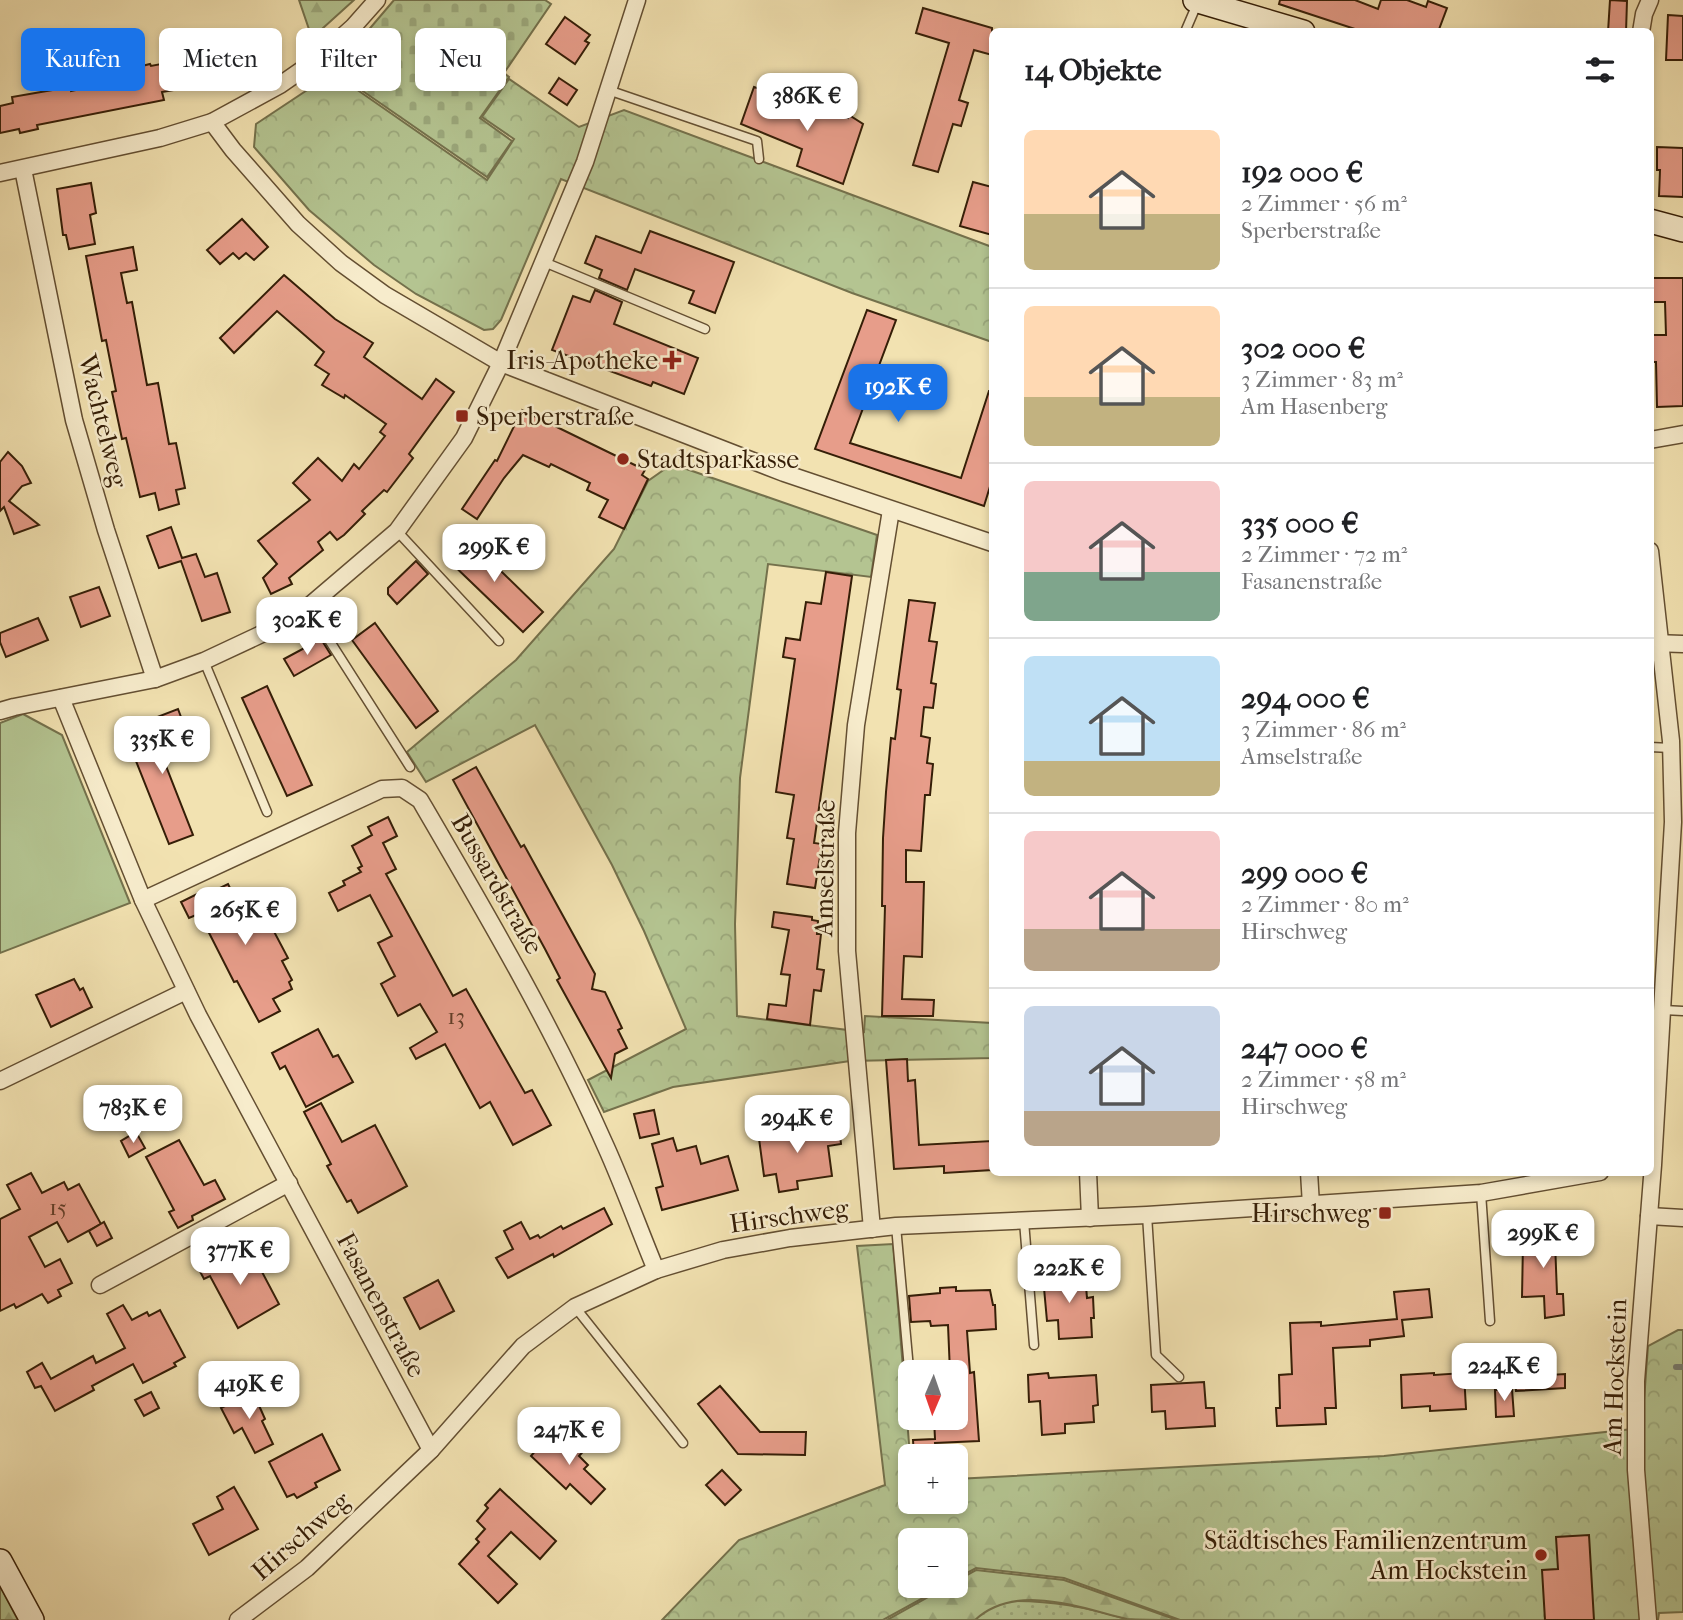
<!DOCTYPE html>
<html lang="de">
<meta charset="utf-8">
<style>
body{margin:0;font-family:"IM FELL French Canon",serif;background:#f6f6f6;color:#202124;height:100vh;display:flex;flex-direction:column;font-size:26px;white-space:nowrap}
*{box-sizing:border-box;margin:0}
p{font-size:23px;color:#757577}
.icon{flex:none;width:38px;height:38px;fill:none;stroke:currentColor;stroke-width:2;stroke-linecap:round;stroke-linejoin:round}
.map{position:relative;flex:1;overflow:hidden}
.side{position:absolute;left:989px;top:28px;width:665px;height:1148px;display:flex;flex-direction:column;background:#fff;border-radius:10px;box-shadow:0 4px 10px #0003}
.side>*{flex:none}
.top-card{position:absolute;left:21px;top:28px;width:665px;height:63px;display:flex;gap:14px}
.needle{width:46px;rotate:182deg}
.controls{position:absolute;left:898px;top:1360px;display:grid;gap:14px}
.controls a{display:grid;place-items:center;width:70px;height:70px;border-radius:10px;background:#fff;box-shadow:0 4px 10px #0003;font-size:35px}
.price{position:absolute;translate:-50% -60px;padding:0 16px;border-radius:14px;background:#fff;color:#222;font-size:23px;line-height:46px;filter:drop-shadow(0 2px 4px #0008)}
.price::after{content:'';position:absolute;left:50%;top:42px;width:21px;height:16px;margin-left:-10px;background:inherit;clip-path:polygon(0 0,100% 0,50% 100%)}
.price.selected{background:#1a73e8;color:#fff}
ul{padding:0;list-style:none}
li{display:flex;align-items:center;gap:21px;height:175px;padding:0 35px}
li+li{border-top:2px solid #e0e0e0}
li span{display:grid;place-items:center;flex:none;width:196px;height:140px;border-radius:10px;color:#555}
li>.icon{margin-inline-start:auto}
span .icon{width:84px;height:84px;fill:#fffc;stroke-width:1}
li b{font-size:30px}
h2{display:flex;justify-content:space-between;align-items:center;height:84px;padding:0 35px;font-size:30px}
.chip{padding:0 24px;border-radius:10px;background:#fff;box-shadow:0 4px 10px #0003;font-size:24px;line-height:63px}
.chip.selected{background:#1a73e8;color:#fff}
.map>svg:first-child{display:block}
.grass{fill:url(#grass-dots);stroke:#74714c;stroke-width:2}
.forest{fill:url(#forest-firs);stroke:#74714c;stroke-width:2}
.cemetery{fill:url(#cemetery-stones);stroke:#74714c;stroke-width:2}
.park{fill:url(#park-crowns);stroke:#74714c;stroke-width:2}
.garden{fill:#b4c491;stroke:#74714c;stroke-width:2}
.lines{fill:none;stroke-linecap:round;stroke-linejoin:round}
.stream{stroke:#767c71;stroke-width:6}
.building{fill:#e79d8a;stroke:#351e07;stroke-width:2}
.lane-casing{stroke:#644f32;stroke-width:11}
.street-casing{stroke:#644f32;stroke-width:19}
.secondary-casing{stroke:#351e07;stroke-width:26}
.lane{stroke:#f7eccc;stroke-width:8}
.street{stroke:#f7eccc;stroke-width:16}
.secondary{stroke:#f7eccc;stroke-width:23}
.poi-dot{fill:#8f2418;stroke:#f7eccc;stroke-width:2.5}
.labels{text-anchor:middle;dominant-baseline:central;stroke-width:5;stroke-linejoin:round;paint-order:stroke}
.number-label{font-size:23px;fill:#623e28}
.poi-label{font-size:26px;fill:#351e07;stroke:#f7eccc;text-anchor:end}
.street-label{font-size:26px;fill:#351e07;stroke:#f7eccc}
</style>
<div class="map">
<svg width="1683" height="1620" viewBox="0 0 1683 1620">
<defs>
<pattern id="grass-dots" width="8" height="8" patternUnits="userSpaceOnUse" patternTransform="scale(1.75)"><rect width="8" height="8" fill="#b4c491"/><path d="M2 2h.1M6 6h.1" fill="none" stroke="#9ba87c" stroke-width="1.8" stroke-linecap="round"/></pattern>
<pattern id="forest-firs" width="22" height="20" patternUnits="userSpaceOnUse" patternTransform="scale(1.75)"><rect width="22" height="20" fill="#b4c491"/><path d="M5 1l3.5 6h-7zM16 11l3.5 6h-7z" fill="#9ba87c"/></pattern>
<pattern id="cemetery-stones" width="16" height="16" patternUnits="userSpaceOnUse" patternTransform="scale(1.75)"><rect width="16" height="16" fill="#b4c491"/><path d="M2 7V4a2 2 0 0 1 4 0v3zM10 15v-3a2 2 0 0 1 4 0v3z" fill="#9ba87c"/></pattern>
<pattern id="park-crowns" width="20" height="18" patternUnits="userSpaceOnUse" patternTransform="scale(1.75)"><rect width="20" height="18" fill="#b4c491"/><path d="M2 6a3 3 0 1 1 6 0M12 15a3 3 0 1 1 6 0" fill="none" stroke="#9ba87c"/></pattern>
</defs>
<rect width="100%" height="100%" fill="#f2e2b1"/>
<filter id="stains"><feTurbulence type="fractalNoise" baseFrequency=".00286" numOctaves="4"/><feColorMatrix values="0 0 0 0 .2 0 0 0 0 .09 0 0 0 0 .02 0 0 0 .5 -.17"/></filter>
<radialGradient id="worn" r=".72"><stop offset=".6" stop-color="#630" stop-opacity="0"/><stop offset="1" stop-color="#630" stop-opacity=".3"/></radialGradient>
<path class="grass" d="M1006,1601C1052,1600 1086,1607 1130,1620H975L984,1611Z"/>
<g class="forest">
<path d="M299,0H354L312,38Z"/>
<path d="M976,1570L1064,1580L1177,1620C1161,1620 1142,1620 1127,1619C1080,1608 1016,1582 975,1620H887L948,1586H956V1581Z"/>
<path d="M0,1586L18,1620H0Z"/>
</g>
<path class="cemetery" d="M394,0H545L551,4L504,73L509,77L480,118L512,141L487,177L328,67L366,33Z"/>
<g class="park">
<path d="M333,73L487,180L514,139L482,117L509,79L579,127L624,110L992,247V342L852,293L561,179L501,320L493,329L484,330L416,294L374,265L309,210L254,147L256,124Z"/>
<path d="M672,464L877,535L871,577L768,564L740,778L735,924L737,1016L864,1032L865,1016L992,1023V1058L850,1061L673,1087L604,1112L588,1080L686,1029L644,931L612,865L535,725L426,782L407,752L516,660L614,549L648,481Z"/>
<path d="M893,1244L910,1456V1502H956V1479L1384,1456L1642,1428L1648,1346L1678,1330H1683V1612L1659,1613L1658,1620H1180L1064,1578L976,1568L956,1579V1540H910V1586H945L883,1620H662L739,1540L885,1485L857,1246Z"/>
</g>
<path class="garden" d="M23,714L62,735L130,903L0,953V723Z"/>
<g class="lines">
<path class="stream" d="M1676,1367H1683"/>
</g>
<g class="building">
<path d="M1280,0H1355L1378,9L1381,0H1407L1426,7L1428,1L1447,8L1438,32H1364L1279,4Z"/>
<path d="M1610,0L1627,1L1626,32H1608Z"/>
<path d="M923,8L992,28V55L974,50L959,100L968,103L961,126L953,124L938,172L913,165L949,43L916,33Z"/>
<path d="M1668,15L1683,16V60H1666Z"/>
<path d="M565,17L590,35L585,41L589,43L575,64L546,44Z"/>
<path d="M211,48L215,70L178,77L180,89L162,92L164,100L37,125L38,129L20,133L19,129L0,133V106L13,103L12,97L70,87L71,91L104,84L102,76L150,64L151,66L183,60L182,53Z"/>
<path d="M559,78L577,90L567,105L549,93Z"/>
<path d="M754,87L777,95L776,98L824,116L826,110L848,118L849,115L863,124L843,184L797,166L802,149L741,124Z"/>
<path d="M1657,147L1683,148V197L1659,196L1660,170H1657Z"/>
<path d="M973,182L992,187V235L960,226Z"/>
<path d="M91,183L96,213L90,215L95,244L69,249L66,235H63L57,189Z"/>
<path d="M242,219L268,247L254,260L246,253L239,259L233,253L220,264L207,250Z"/>
<path d="M650,231L734,262L715,313L689,303L694,291L635,269L627,290L599,278L602,270L585,263L596,236L641,253Z"/>
<path d="M133,247L137,270L121,273L127,303L132,302L147,385L158,383L169,444L176,443L185,488L176,490L179,504L159,510L155,493L140,497L126,438L122,439L112,392L116,391L106,340L102,341L86,256Z"/>
<path d="M284,275L335,319L373,343L364,357L422,399L436,379L454,392L409,454L413,458L387,492L384,490L362,511L365,514L344,535L337,540L330,532L318,542L323,550L289,578L292,584L271,594L263,578L277,564L258,541L310,500L293,483L318,458L342,481L354,464L359,469L385,436L380,432L386,424L345,395L344,398L322,385L329,374L315,365L324,352L277,311L234,353L220,338Z"/>
<path d="M1650,278H1683V406L1657,407L1656,362H1650V335H1666L1665,302H1650Z"/>
<path d="M595,290L622,302L614,324L698,358L684,394L653,382L651,386L552,350L573,296L590,302Z"/>
<path d="M867,310L896,320L850,443L961,478L989,391H992V480L984,506L815,449Z"/>
<path d="M522,410L645,470L642,475L648,479L624,529L599,517L608,500L587,490L590,483L551,464L549,467L523,455L504,478L477,519L462,509L495,460L497,461Z"/>
<path d="M8,452L22,466L31,483L22,486L9,501L39,525L14,534L4,507L0,511V462Z"/>
<path d="M171,527L182,558L196,554L205,577L217,573L230,612L202,621L181,561L159,568L147,536Z"/>
<path d="M465,536L543,612L523,632L445,557Z"/>
<path d="M416,561L428,574L397,604L388,594V588Z"/>
<path d="M826,572L852,576L814,843L822,844L815,888L787,884L794,839L787,838L794,795L776,792L795,659L783,657L786,638L800,640L806,602L821,604Z"/>
<path d="M99,587L110,616L81,627L70,597Z"/>
<path d="M909,600L935,603L929,641L937,642L931,683L936,684L933,708L924,707L921,736L930,738L927,763L933,764L930,795H925L921,851L906,850V882H924L922,957L904,956L902,999L934,1000L933,1016H882L885,906H882L883,838L886,792L891,738L895,739L901,690L897,689Z"/>
<path d="M38,618L48,640L6,657L0,642V633Z"/>
<path d="M375,623L438,711L416,728L352,640Z"/>
<path d="M321,639L331,655L294,676L284,659Z"/>
<path d="M267,686L312,785L287,796L242,698Z"/>
<path d="M178,709L184,725L155,738L193,835L169,844L130,746L145,740L139,724Z"/>
<path d="M476,767L521,847L524,845L595,974L592,989L605,992L622,1028L618,1030L627,1048L615,1054L611,1078L557,980L560,978L545,949L453,780Z"/>
<path d="M388,817L397,836L383,843L396,869L386,874L453,996L466,989L525,1093L532,1090L551,1125L513,1145L490,1102L480,1108L445,1044L416,1059L410,1048L437,1032L420,1004L398,1016L381,984L395,976L378,943L392,936L370,895L338,911L329,893L345,885L343,881L361,872L358,868L362,866L352,846L372,835L368,827Z"/>
<path d="M228,884L234,896L239,894L248,914L264,906L272,922L270,924L288,958L282,961L292,980L289,982L292,989L273,999L280,1011L259,1022L237,981L234,982L203,921L200,922L196,915L189,918L181,902L197,894L199,898Z"/>
<path d="M774,912L812,917V920L818,921L817,934H821L817,969L824,970L821,991L814,990L810,1025L767,1019L769,1004L786,1006L790,975L781,974L789,930L772,927Z"/>
<path d="M74,979L80,990L83,988L92,1007L51,1027L36,995Z"/>
<path d="M318,1029L333,1057L338,1055L353,1082L306,1107L285,1066L280,1069L272,1053Z"/>
<path d="M907,1059L908,1081L915,1080L919,1145L992,1141V1170L944,1173V1166L894,1169L886,1060Z"/>
<path d="M321,1103L342,1142L375,1125L407,1186L358,1213L351,1200L347,1202L327,1166L331,1164L304,1112Z"/>
<path d="M654,1110L659,1134L640,1138L634,1114Z"/>
<path d="M788,1127L790,1135L839,1128L841,1144L828,1146L832,1176L797,1181L798,1189L779,1192L776,1174L764,1176L758,1131Z"/>
<path d="M136,1132L145,1148L129,1157L121,1141Z"/>
<path d="M673,1138L677,1151L696,1146L701,1164L728,1156L738,1190L662,1210L656,1188L663,1186L652,1144Z"/>
<path d="M179,1140L204,1185L215,1180L225,1199L192,1216L193,1220L178,1228L169,1212L174,1210L146,1157Z"/>
<path d="M31,1173L42,1193L64,1182L68,1190L79,1184L101,1224L68,1242L57,1222L29,1237L45,1267L60,1259L72,1283L58,1290L61,1296L48,1303L42,1294L16,1308L14,1304L0,1311V1219L20,1209L7,1185Z"/>
<path d="M604,1208L612,1224L554,1257L553,1254L508,1278L496,1258L513,1249L504,1231L521,1222L530,1239L538,1235L540,1238L561,1226L563,1229Z"/>
<path d="M104,1222L112,1238L97,1246L89,1231Z"/>
<path d="M1562,1223L1563,1242H1555L1557,1294H1563L1564,1315L1545,1318L1544,1296L1522,1297L1523,1243L1544,1242L1543,1224Z"/>
<path d="M252,1253L279,1304L238,1328L210,1276L204,1279L195,1262L211,1254L219,1269Z"/>
<path d="M1085,1274L1087,1298L1093,1297L1094,1318H1091L1092,1337L1059,1339L1058,1320L1047,1321L1043,1277Z"/>
<path d="M438,1280L454,1311L420,1329L404,1298Z"/>
<path d="M956,1287V1291L990,1290L993,1305H995L996,1329L967,1331L970,1373L974,1372L979,1441L935,1443L936,1456H914L913,1440L935,1439L934,1418H956V1372H950L948,1325L931,1326L930,1321L911,1322L909,1296L940,1293V1288Z"/>
<path d="M1429,1289L1432,1317L1402,1320L1404,1336L1370,1340V1346L1333,1348L1336,1408H1325L1326,1424L1277,1426L1276,1408H1280L1279,1375L1292,1374L1290,1323L1321,1322V1326L1397,1319L1394,1292Z"/>
<path d="M123,1305L132,1320L147,1312L149,1316L160,1310L185,1357L174,1363L176,1366L143,1383L133,1364L92,1386L94,1390L55,1411L41,1386L35,1388L27,1372L42,1363L51,1379L93,1356L96,1363L125,1348L107,1314Z"/>
<path d="M1549,1347L1550,1375L1565,1374V1388L1516,1391L1515,1375H1522L1520,1349Z"/>
<path d="M1048,1373L1049,1378L1096,1375L1098,1405L1093,1406L1094,1422L1065,1424V1433L1042,1435L1040,1401L1029,1402L1028,1375Z"/>
<path d="M1434,1373V1375L1464,1373L1466,1409L1430,1411V1406L1402,1408L1401,1375Z"/>
<path d="M1204,1382L1206,1408H1214L1215,1426L1166,1429L1165,1411L1152,1412L1151,1385Z"/>
<path d="M720,1386L760,1432H806L805,1455L738,1454L698,1404Z"/>
<path d="M1512,1389L1514,1416L1496,1417L1495,1390Z"/>
<path d="M151,1392L159,1408L144,1416L135,1400Z"/>
<path d="M253,1392L265,1419L262,1421L273,1444L255,1453L242,1428L234,1433L221,1408Z"/>
<path d="M322,1434L340,1470L315,1483L317,1487L297,1498L294,1494L287,1497L269,1462Z"/>
<path d="M557,1436L567,1445L575,1436L587,1447L579,1456L588,1465L584,1469L605,1489L591,1504L570,1484L566,1489L531,1456L541,1444L546,1449Z"/>
<path d="M722,1470L741,1490L725,1505L706,1485Z"/>
<path d="M234,1487L258,1529L209,1555L193,1524L223,1509L217,1497Z"/>
<path d="M500,1489L556,1541L540,1559L511,1532L488,1556L517,1584L498,1603L459,1564L479,1542L476,1539L485,1529L477,1521L488,1508L485,1505Z"/>
<path d="M1589,1535L1594,1620H1545L1542,1570L1558,1569L1556,1537Z"/>
</g>
<g class="lines">
<defs>
<g id="lane">
<path d="M1185,32L1197,4"/>
<path d="M608,90L757,141L759,159"/>
<path d="M544,262L705,329"/>
<path d="M397,531L499,641"/>
<path d="M308,607L410,767"/>
<path d="M204,661L267,812"/>
<path d="M1650,747L1671,748"/>
<path d="M1663,1010L1683,1011"/>
<path d="M1481,1193L1490,1321"/>
<path d="M1147,1215L1156,1355L1179,1377"/>
<path d="M1024,1221L1034,1345"/>
<path d="M896,1226L910,1380"/>
<path d="M575,1307L683,1443"/>
</g>
<g id="street">
<path d="M1641,32L1644,14L1650,0"/>
<path d="M212,122L233,150L298,224L341,263L385,295L501,363L784,473L992,543"/>
<path d="M23,169L74,420L106,530L155,679"/>
<path d="M0,173L160,138L212,122L280,85L316,60L353,27L377,0"/>
<path d="M1650,440L1683,434"/>
<path d="M1653,643L1683,644"/>
<path d="M61,698L143,900L198,1015L431,1450"/>
<path d="M0,711L14,707L155,679L204,661L283,624L308,607L397,531L464,438L501,363L585,162L637,0"/>
<path d="M143,900L382,789L402,788L420,800C486,913 553,1027 606,1147C624,1187 639,1229 656,1270"/>
<path d="M0,1081L186,991"/>
<path d="M1088,1172L1090,1218"/>
<path d="M1309,1172L1311,1205"/>
<path d="M1649,1216L1683,1218"/>
<path d="M872,1229L847,951V833L856,725L891,510"/>
<path d="M100,1285L289,1183"/>
<path d="M238,1620L307,1568L431,1450L523,1346L575,1307L656,1270L723,1250L790,1238L896,1226L1147,1215L1481,1193L1600,1172"/>
<path d="M1648,1620L1636,1470V1381L1653,1165L1673,822L1671,741L1650,551"/>
</g>
<g id="secondary">
<path d="M1195,0L1303,32"/>
<path d="M1650,221L1683,230"/>
<path d="M0,1561L32,1620"/>
</g>
</defs>
<use href="#lane" class="lane-casing"/>
<use href="#street" class="street-casing"/>
<use href="#secondary" class="secondary-casing"/>
<use href="#lane" class="lane"/>
<use href="#street" class="street"/>
<use href="#secondary" class="secondary"/>
</g>
<g class="poi-dot">
<path d="M668.5 349.5h7v7h7v7h-7v7h-7v-7h-7v-7h7z"/>
<rect x="455" y="409" width="14" height="14" rx="3.5"/>
<circle cx="623" cy="459" r="7"/>
<rect x="1378" y="1206" width="14" height="14" rx="3.5"/>
<circle cx="1541" cy="1555" r="7"/>
</g>
<g class="labels">
<g class="number-label">
<text x="456" y="1016">13</text>
<text x="58" y="1207">15</text>
</g>
<g class="poi-label">
<text x="658" y="360">Iris-Apotheke</text>
<text x="476" y="416" text-anchor="start">Sperberstraße</text>
<text x="637" y="459" text-anchor="start">Stadtsparkasse</text>
<text x="1371" y="1213">Hirschweg</text>
<text x="1527" y="1540">Städtisches Familienzentrum<tspan x="1527" dy="30">Am Hockstein</tspan></text>
</g>
<g class="street-label">
<text transform="translate(103 421) rotate(76)">Wachtelweg</text>
<text transform="translate(825 868) rotate(-89)">Amselstraße</text>
<text transform="translate(497 884) rotate(60)">Bussardstraße</text>
<text transform="translate(789 1216) rotate(-8)">Hirschweg</text>
<text transform="translate(381 1305) rotate(62)">Fasanenstraße</text>
<text transform="translate(1615 1377) rotate(-88)">Am Hockstein</text>
<text transform="translate(301 1536) rotate(-41)">Hirschweg</text>
</g>
</g>
<rect width="100%" height="100%" filter="url(#stains)"/>
<rect width="100%" height="100%" fill="url(#worn)"/>
</svg>
<div class="controls">
<a><svg class="needle" viewBox="-14 -14 28 28"><path d="M0-13l5 13h-10z" fill="#e53935"/><path d="M0 13l5-13h-10z" fill="#757577"/></svg></a>
<a>+</a>
<a>−</a>
</div>
<b class="price" style="left:807px;top:133px">386K €</b>
<b class="price selected" style="left:898px;top:424px">192K €</b>
<b class="price" style="left:494px;top:584px">299K €</b>
<b class="price" style="left:307px;top:657px">302K €</b>
<b class="price" style="left:162px;top:776px">335K €</b>
<b class="price" style="left:245px;top:947px">265K €</b>
<b class="price" style="left:133px;top:1145px">783K €</b>
<b class="price" style="left:797px;top:1155px">294K €</b>
<b class="price" style="left:1543px;top:1270px">299K €</b>
<b class="price" style="left:240px;top:1287px">377K €</b>
<b class="price" style="left:1069px;top:1305px">222K €</b>
<b class="price" style="left:1504px;top:1403px">224K €</b>
<b class="price" style="left:249px;top:1421px">419K €</b>
<b class="price" style="left:569px;top:1467px">247K €</b>
<div class="top-card">
<a class="chip selected">Kaufen</a>
<a class="chip">Mieten</a>
<a class="chip">Filter</a>
<a class="chip">Neu</a>
</div>
<section class="side">
<h2>14 Objekte<svg class="icon" aria-label="filters" viewBox="0 0 24 24"><path d="M4 7h16M4 17h16"/><circle cx="9" cy="7" r="2"/><circle cx="15" cy="17" r="2"/></svg></h2>
<ul>
<li><span style="background:linear-gradient(#ffd9b3 60%,#c2b280 0)"><svg class="icon" aria-label="home" viewBox="0 0 24 24"><path d="M3 11l9-7 9 7M6 9v11h12V9"/></svg></span><div><b>192 000 €</b><p>2 Zimmer · 56 m²</p><p>Sperberstraße</p></div></li>
<li><span style="background:linear-gradient(#ffd9b3 65%,#c2b280 0)"><svg class="icon" aria-label="home" viewBox="0 0 24 24"><path d="M3 11l9-7 9 7M6 9v11h12V9"/></svg></span><div><b>302 000 €</b><p>3 Zimmer · 83 m²</p><p>Am Hasenberg</p></div></li>
<li><span style="background:linear-gradient(#f6c9c9 65%,#7fa58c 0)"><svg class="icon" aria-label="home" viewBox="0 0 24 24"><path d="M3 11l9-7 9 7M6 9v11h12V9"/></svg></span><div><b>335 000 €</b><p>2 Zimmer · 72 m²</p><p>Fasanenstraße</p></div></li>
<li><span style="background:linear-gradient(#bfe0f5 75%,#c2b280 0)"><svg class="icon" aria-label="home" viewBox="0 0 24 24"><path d="M3 11l9-7 9 7M6 9v11h12V9"/></svg></span><div><b>294 000 €</b><p>3 Zimmer · 86 m²</p><p>Amselstraße</p></div></li>
<li><span style="background:linear-gradient(#f6c9c9 70%,#b9a48a 0)"><svg class="icon" aria-label="home" viewBox="0 0 24 24"><path d="M3 11l9-7 9 7M6 9v11h12V9"/></svg></span><div><b>299 000 €</b><p>2 Zimmer · 80 m²</p><p>Hirschweg</p></div></li>
<li><span style="background:linear-gradient(#c9d6e8 75%,#b9a48a 0)"><svg class="icon" aria-label="home" viewBox="0 0 24 24"><path d="M3 11l9-7 9 7M6 9v11h12V9"/></svg></span><div><b>247 000 €</b><p>2 Zimmer · 58 m²</p><p>Hirschweg</p></div></li>
</ul>
</section>
</div>
